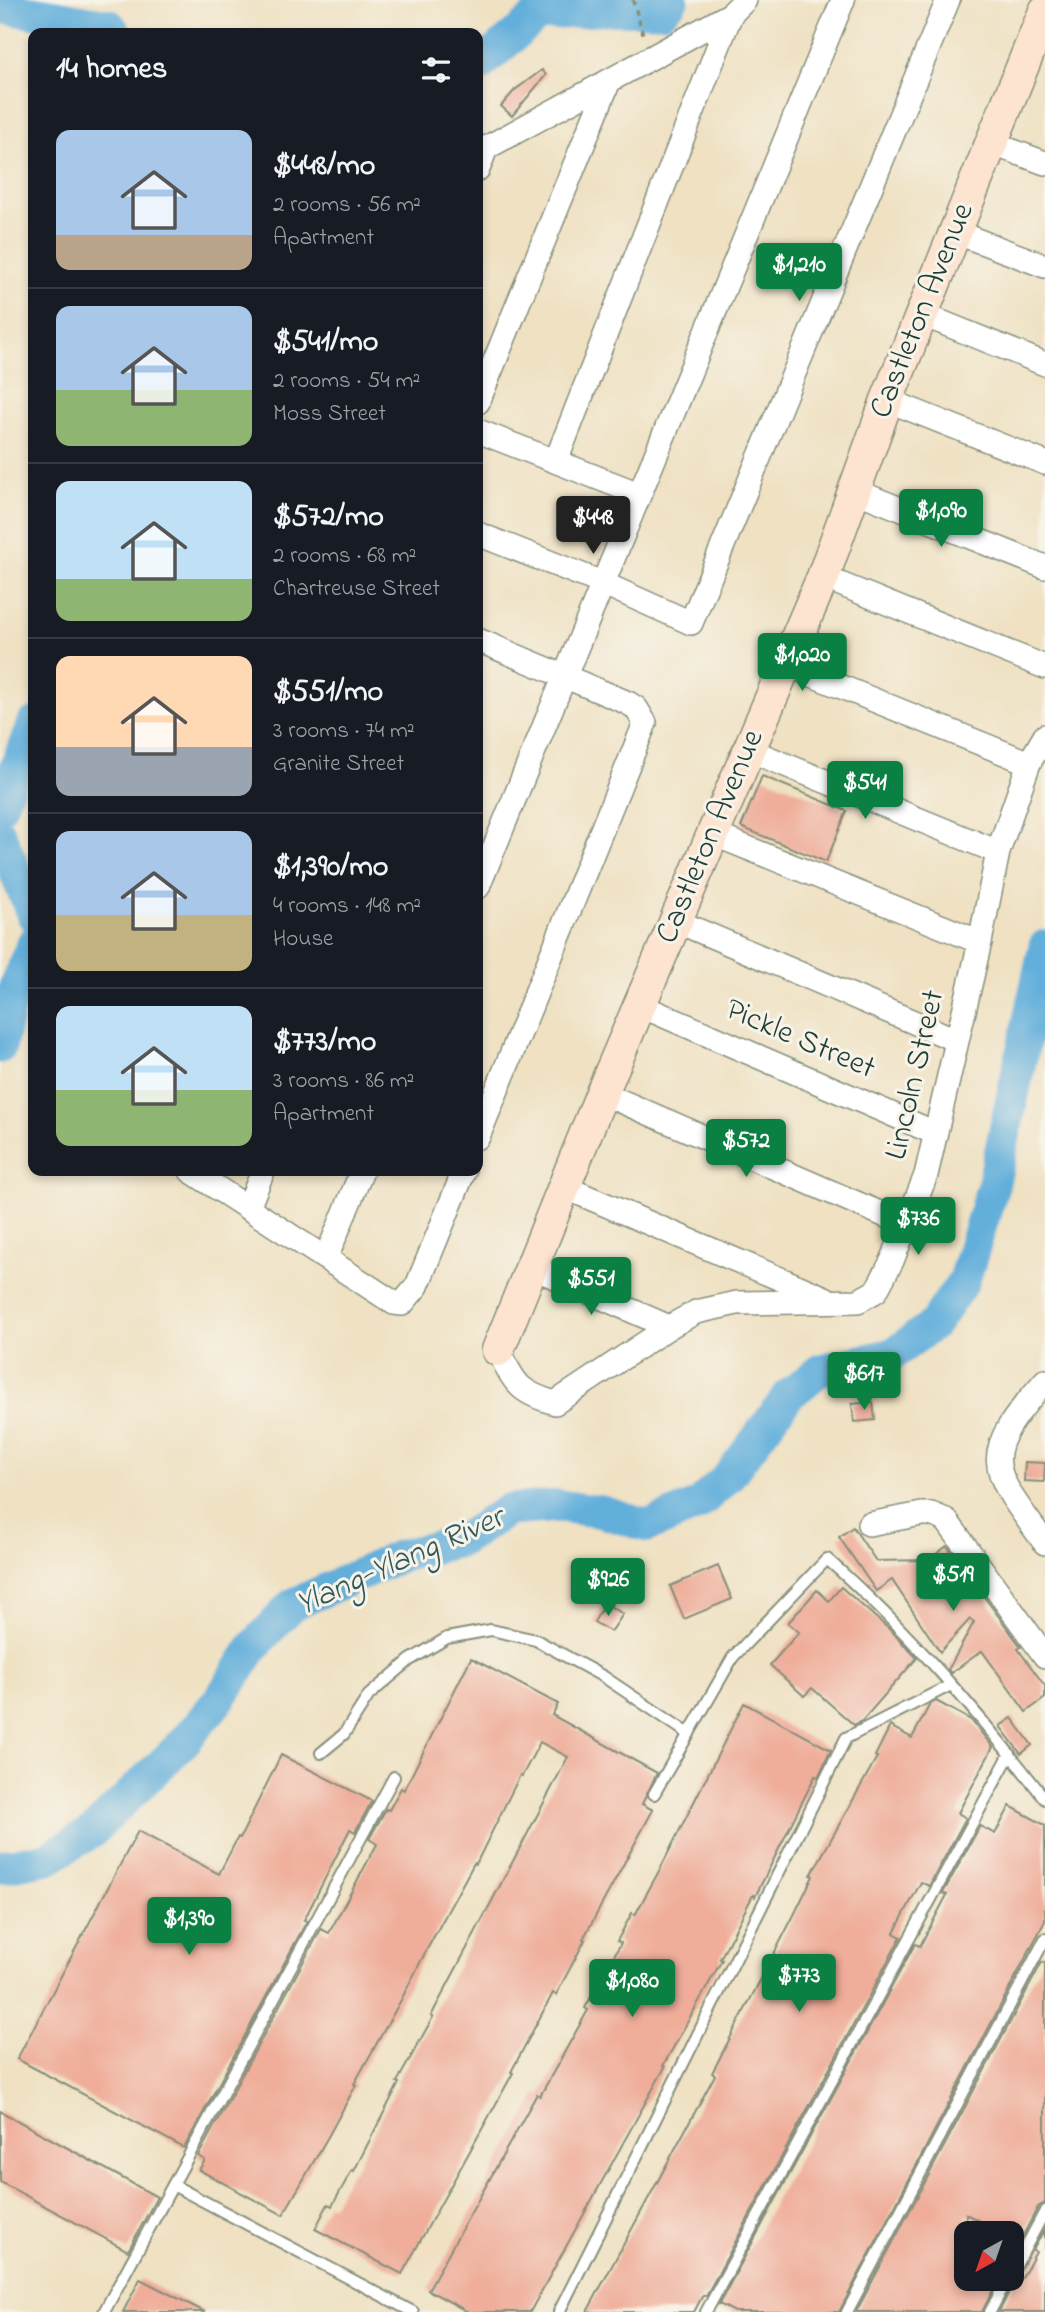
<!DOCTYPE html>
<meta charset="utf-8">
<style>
body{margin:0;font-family:"Indie Flower",sans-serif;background:#242831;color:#f1f3f6;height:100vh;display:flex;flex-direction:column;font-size:26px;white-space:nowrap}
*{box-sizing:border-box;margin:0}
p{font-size:23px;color:#9ea1a6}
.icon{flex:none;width:38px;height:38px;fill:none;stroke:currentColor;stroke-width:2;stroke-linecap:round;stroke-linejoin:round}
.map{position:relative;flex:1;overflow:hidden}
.side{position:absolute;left:28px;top:28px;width:455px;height:1148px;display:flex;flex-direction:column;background:#171b24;border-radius:14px;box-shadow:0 4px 10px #0003}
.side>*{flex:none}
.needle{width:46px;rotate:220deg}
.tools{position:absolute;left:954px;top:2221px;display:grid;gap:14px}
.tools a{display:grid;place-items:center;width:70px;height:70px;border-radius:14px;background:#171b24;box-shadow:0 4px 10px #0003;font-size:35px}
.price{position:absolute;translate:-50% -60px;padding:0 16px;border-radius:7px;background:#0b8043;color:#fff;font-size:23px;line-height:46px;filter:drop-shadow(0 2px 4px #0008)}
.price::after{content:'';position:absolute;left:50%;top:42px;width:21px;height:16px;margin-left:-10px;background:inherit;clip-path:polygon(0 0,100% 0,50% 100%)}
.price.active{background:#222;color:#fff}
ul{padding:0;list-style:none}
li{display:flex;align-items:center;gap:21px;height:175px;padding:0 28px}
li+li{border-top:2px solid #363941}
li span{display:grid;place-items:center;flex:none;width:196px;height:140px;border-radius:14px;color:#555}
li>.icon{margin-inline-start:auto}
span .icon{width:84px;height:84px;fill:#fffc;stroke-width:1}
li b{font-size:30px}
h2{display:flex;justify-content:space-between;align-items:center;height:84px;padding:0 28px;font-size:30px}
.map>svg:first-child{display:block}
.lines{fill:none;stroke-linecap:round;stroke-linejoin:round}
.river{stroke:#62afdb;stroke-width:33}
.building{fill:#efad9a}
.lane-casing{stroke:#878f7b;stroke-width:14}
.street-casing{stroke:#878f7b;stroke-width:26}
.secondary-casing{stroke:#878f7b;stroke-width:35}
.path{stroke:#878f7b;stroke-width:3.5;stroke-dasharray:5 5;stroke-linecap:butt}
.lane{stroke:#fff;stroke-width:10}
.street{stroke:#fff;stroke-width:23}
.secondary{stroke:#fde4d0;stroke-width:32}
.labels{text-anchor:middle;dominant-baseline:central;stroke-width:6;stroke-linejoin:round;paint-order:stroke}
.street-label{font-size:32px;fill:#1f3d34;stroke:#f7f3e8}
.water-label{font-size:33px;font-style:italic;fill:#305a5e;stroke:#f7f3e8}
</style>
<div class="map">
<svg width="1045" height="2312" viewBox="0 0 1045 2312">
<rect width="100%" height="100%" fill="#f7f3e8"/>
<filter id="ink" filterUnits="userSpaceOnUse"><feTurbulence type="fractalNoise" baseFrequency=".0143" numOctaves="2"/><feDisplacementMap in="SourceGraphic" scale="14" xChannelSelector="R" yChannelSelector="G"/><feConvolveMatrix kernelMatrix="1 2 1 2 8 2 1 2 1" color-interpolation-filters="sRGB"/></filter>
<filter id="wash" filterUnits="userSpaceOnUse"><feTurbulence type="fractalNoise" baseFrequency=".00686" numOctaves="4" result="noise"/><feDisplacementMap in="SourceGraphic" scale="28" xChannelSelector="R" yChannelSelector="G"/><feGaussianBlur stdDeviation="1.57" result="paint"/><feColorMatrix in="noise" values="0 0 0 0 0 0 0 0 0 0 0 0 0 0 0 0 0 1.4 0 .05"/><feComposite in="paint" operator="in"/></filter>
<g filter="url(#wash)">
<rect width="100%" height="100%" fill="#efe1c2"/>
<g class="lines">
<g class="river">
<path d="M0,4L6,8L109,25L115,33"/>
<path d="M478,67L538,15L605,9L662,10L672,0"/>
<path d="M0,807L33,724"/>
<path d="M0,835L33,915"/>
<path d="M0,1047L11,997L33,943"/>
<path d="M0,1867L48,1858L92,1832L184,1742L221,1697L254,1646L292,1605L400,1556L460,1541L508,1510L559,1506L602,1512L648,1526L698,1505L729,1476L789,1395L820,1370L893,1354L934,1324L964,1280L994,1182L1045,946"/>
</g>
</g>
<g id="blocks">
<g class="building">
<path d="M542,70L546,75L512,116L501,106L515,90Z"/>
<path d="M762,776L847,811L826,862L741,827Z"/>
<path d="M873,1402L875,1420L854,1422L852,1404Z"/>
<path d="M1025,1462L1045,1463L1044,1482L1024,1481Z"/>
<path d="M853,1527L876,1561L928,1560L947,1546L1021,1647L1018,1649L1045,1686V1698L1026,1712L982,1651L951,1673L948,1670L974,1622L970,1619L940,1652L892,1580L876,1591L839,1537Z"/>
<path d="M718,1566L732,1599L684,1619L670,1586Z"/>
<path d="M841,1587L890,1630L917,1658L862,1721L854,1725L812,1688L804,1696L770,1665L799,1632L788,1623L817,1590L829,1601Z"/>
<path d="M605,1603L623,1614L611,1632L594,1622Z"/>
<path d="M471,1658L558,1704L552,1715L657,1773L642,1804L653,1810L583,1939L585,1940L556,1995L553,1993L511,2072L513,2073L402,2274L315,2229L328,2204L332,2206L352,2170L354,2171L399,2083L397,2082L433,2017L431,2016L568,1757L540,1742L522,1776L520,1775L476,1864L474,1863L425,1953L401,2000L354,2084L356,2085L329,2135L283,2215L199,2170L205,2160L198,2156L321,1929L329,1933L377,1844L369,1839L386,1809L389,1810L401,1788L404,1790Z"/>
<path d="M936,1701L971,1720L993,1747L958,1813L966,1818L929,1886L921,1882L894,1933L901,1937L706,2296L703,2295L694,2312H587L715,2075L712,2073L793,1917L813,1876L811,1875L877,1757L875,1756L890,1726L912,1738L930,1704Z"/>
<path d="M744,1703L831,1750L818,1777L815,1776L755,1897L753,1895L720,1959L722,1960L663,2066L665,2067L530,2312H468L428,2290L537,2094L540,2096L588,2010L585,2008L621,1943L617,1941L632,1913L635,1915L659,1871Z"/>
<path d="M1012,1718L1032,1745L1021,1754L1000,1726Z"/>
<path d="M281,1755L372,1801L355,1832L350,1829L304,1920L307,1921L184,2148L17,2059L138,1831L219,1874L238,1837L240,1838Z"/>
<path d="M1010,1806L1045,1825V1921L839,2312H735L719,2304L915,1944L920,1946L947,1895L943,1893L980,1826L995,1834Z"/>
<path d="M1042,1962L1045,1963V2203L1038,2207L1019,2243L1012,2239V2233H1001L966,2214V2278H999L982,2312H856Z"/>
<path d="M0,2111L157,2197L128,2251L0,2182Z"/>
<path d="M1045,2228V2312H999L1015,2280L1022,2278L1036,2252L1033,2250Z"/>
<path d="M140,2279L205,2312H123Z"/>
</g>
</g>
</g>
<g filter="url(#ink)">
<use href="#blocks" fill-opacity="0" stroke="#878f7b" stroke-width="2"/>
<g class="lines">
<defs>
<g id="lane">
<path d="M321,1753L344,1734L369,1695L410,1660L447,1638L491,1630L536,1640L604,1677L689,1734"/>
<path d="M654,1794L733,1657L827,1559C908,1630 979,1714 1045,1799"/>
<path d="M173,2185L413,2312"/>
<path d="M1012,2273L1045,2211"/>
<path d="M104,2312L394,1777"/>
<path d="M559,2312L846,1738L951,1685"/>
<path d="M706,2312L1010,1754"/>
<path d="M847,2312L1045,1939"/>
<path d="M990,2312L1008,2278"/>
</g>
<g id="street">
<path d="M991,143L1045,163"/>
<path d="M478,169L486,148L731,14L745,0"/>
<path d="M955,232L1045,266"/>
<path d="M921,314L1045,364"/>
<path d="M887,400L1045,463"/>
<path d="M478,402L609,81"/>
<path d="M478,431L639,494"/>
<path d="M556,461L731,14"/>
<path d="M853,490L1045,567"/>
<path d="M478,534L602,583L691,623L948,0"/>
<path d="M823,577L1045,667"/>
<path d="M478,640L628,703L636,708L645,723L478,1137"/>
<path d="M785,664L1029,763"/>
<path d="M749,750L998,852"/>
<path d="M713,834L980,942"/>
<path d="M478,887L843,0"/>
<path d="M676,921L956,1040"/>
<path d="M639,1005L935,1133"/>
<path d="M602,1093L907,1225"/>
<path d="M191,1171L394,1303L402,1304L417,1286L464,1171"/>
<path d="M564,1187L825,1298"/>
<path d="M248,1208L263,1171"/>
<path d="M326,1258L362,1171"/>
<path d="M532,1267L669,1327"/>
<path d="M498,1350C515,1383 517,1392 555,1403L669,1327L696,1312L737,1303L858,1301L876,1291L892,1261L926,1175L980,942L998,852L1029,763L1045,736"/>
<path d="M1045,1381C978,1457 988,1466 1045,1543"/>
<path d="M869,1524L922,1514H931L946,1520L1045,1656"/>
</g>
<path id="secondary" d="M498,1350L602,1093L823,577L887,400L1045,11"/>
</defs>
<use href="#lane" class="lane-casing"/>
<use href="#street" class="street-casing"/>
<use href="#secondary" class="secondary-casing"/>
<path class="path" d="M633,0L644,38"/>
<use href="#lane" class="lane"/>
<use href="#street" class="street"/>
<use href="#secondary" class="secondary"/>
</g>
</g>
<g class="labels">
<g class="street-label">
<text transform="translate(923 311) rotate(-68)">Castleton Avenue</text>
<text transform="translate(711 837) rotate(-67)">Castleton Avenue</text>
<text transform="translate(800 1040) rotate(23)">Pickle Street</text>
<text transform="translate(916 1075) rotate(-77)">Lincoln Street</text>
</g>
<g class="water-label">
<text transform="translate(400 1562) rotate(-24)">Ylang-Ylang River</text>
</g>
</g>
</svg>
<div class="tools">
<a><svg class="needle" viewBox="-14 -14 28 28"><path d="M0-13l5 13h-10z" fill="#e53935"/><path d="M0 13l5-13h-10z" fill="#9ea1a6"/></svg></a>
</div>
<b class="price" style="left:799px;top:303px">$1,210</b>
<b class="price" style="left:941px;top:549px">$1,090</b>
<b class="price active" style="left:593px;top:556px">$448</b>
<b class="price" style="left:802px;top:693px">$1,020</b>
<b class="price" style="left:865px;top:821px">$541</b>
<b class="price" style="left:746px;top:1179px">$572</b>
<b class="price" style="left:918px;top:1257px">$736</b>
<b class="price" style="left:591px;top:1317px">$551</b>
<b class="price" style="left:864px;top:1412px">$617</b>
<b class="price" style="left:953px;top:1613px">$519</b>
<b class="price" style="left:608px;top:1618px">$926</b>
<b class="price" style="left:189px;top:1957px">$1,390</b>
<b class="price" style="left:799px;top:2014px">$773</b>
<b class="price" style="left:632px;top:2019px">$1,080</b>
<section class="side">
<h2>14 homes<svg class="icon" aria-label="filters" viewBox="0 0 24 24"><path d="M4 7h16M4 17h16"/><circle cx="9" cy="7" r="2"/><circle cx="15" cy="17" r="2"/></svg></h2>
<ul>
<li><span style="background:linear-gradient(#a9c7e8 75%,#b9a48a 0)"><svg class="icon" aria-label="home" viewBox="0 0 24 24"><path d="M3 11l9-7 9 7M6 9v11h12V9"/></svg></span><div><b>$448/mo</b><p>2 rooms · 56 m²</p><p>Apartment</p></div></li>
<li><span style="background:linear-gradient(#a9c7e8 60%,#8fb573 0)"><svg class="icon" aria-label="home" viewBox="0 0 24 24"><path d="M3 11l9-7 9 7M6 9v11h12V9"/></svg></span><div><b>$541/mo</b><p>2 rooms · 54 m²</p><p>Moss Street</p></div></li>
<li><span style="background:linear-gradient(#bfe0f5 70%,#8fb573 0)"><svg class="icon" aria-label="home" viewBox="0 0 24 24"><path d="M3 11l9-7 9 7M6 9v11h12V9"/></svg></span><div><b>$572/mo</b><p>2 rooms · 68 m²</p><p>Chartreuse Street</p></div></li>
<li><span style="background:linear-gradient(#ffd9b3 65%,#9aa5b1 0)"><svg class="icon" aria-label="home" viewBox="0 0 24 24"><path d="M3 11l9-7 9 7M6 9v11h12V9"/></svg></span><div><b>$551/mo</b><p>3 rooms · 74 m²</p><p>Granite Street</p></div></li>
<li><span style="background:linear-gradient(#a9c7e8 60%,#c2b280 0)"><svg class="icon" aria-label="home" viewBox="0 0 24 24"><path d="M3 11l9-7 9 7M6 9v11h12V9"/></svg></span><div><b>$1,390/mo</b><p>4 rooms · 148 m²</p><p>House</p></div></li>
<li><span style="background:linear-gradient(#bfe0f5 60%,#8fb573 0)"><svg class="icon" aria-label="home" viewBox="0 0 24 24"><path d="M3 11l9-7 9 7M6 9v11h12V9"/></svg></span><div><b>$773/mo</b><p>3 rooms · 86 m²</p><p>Apartment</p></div></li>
</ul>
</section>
</div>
